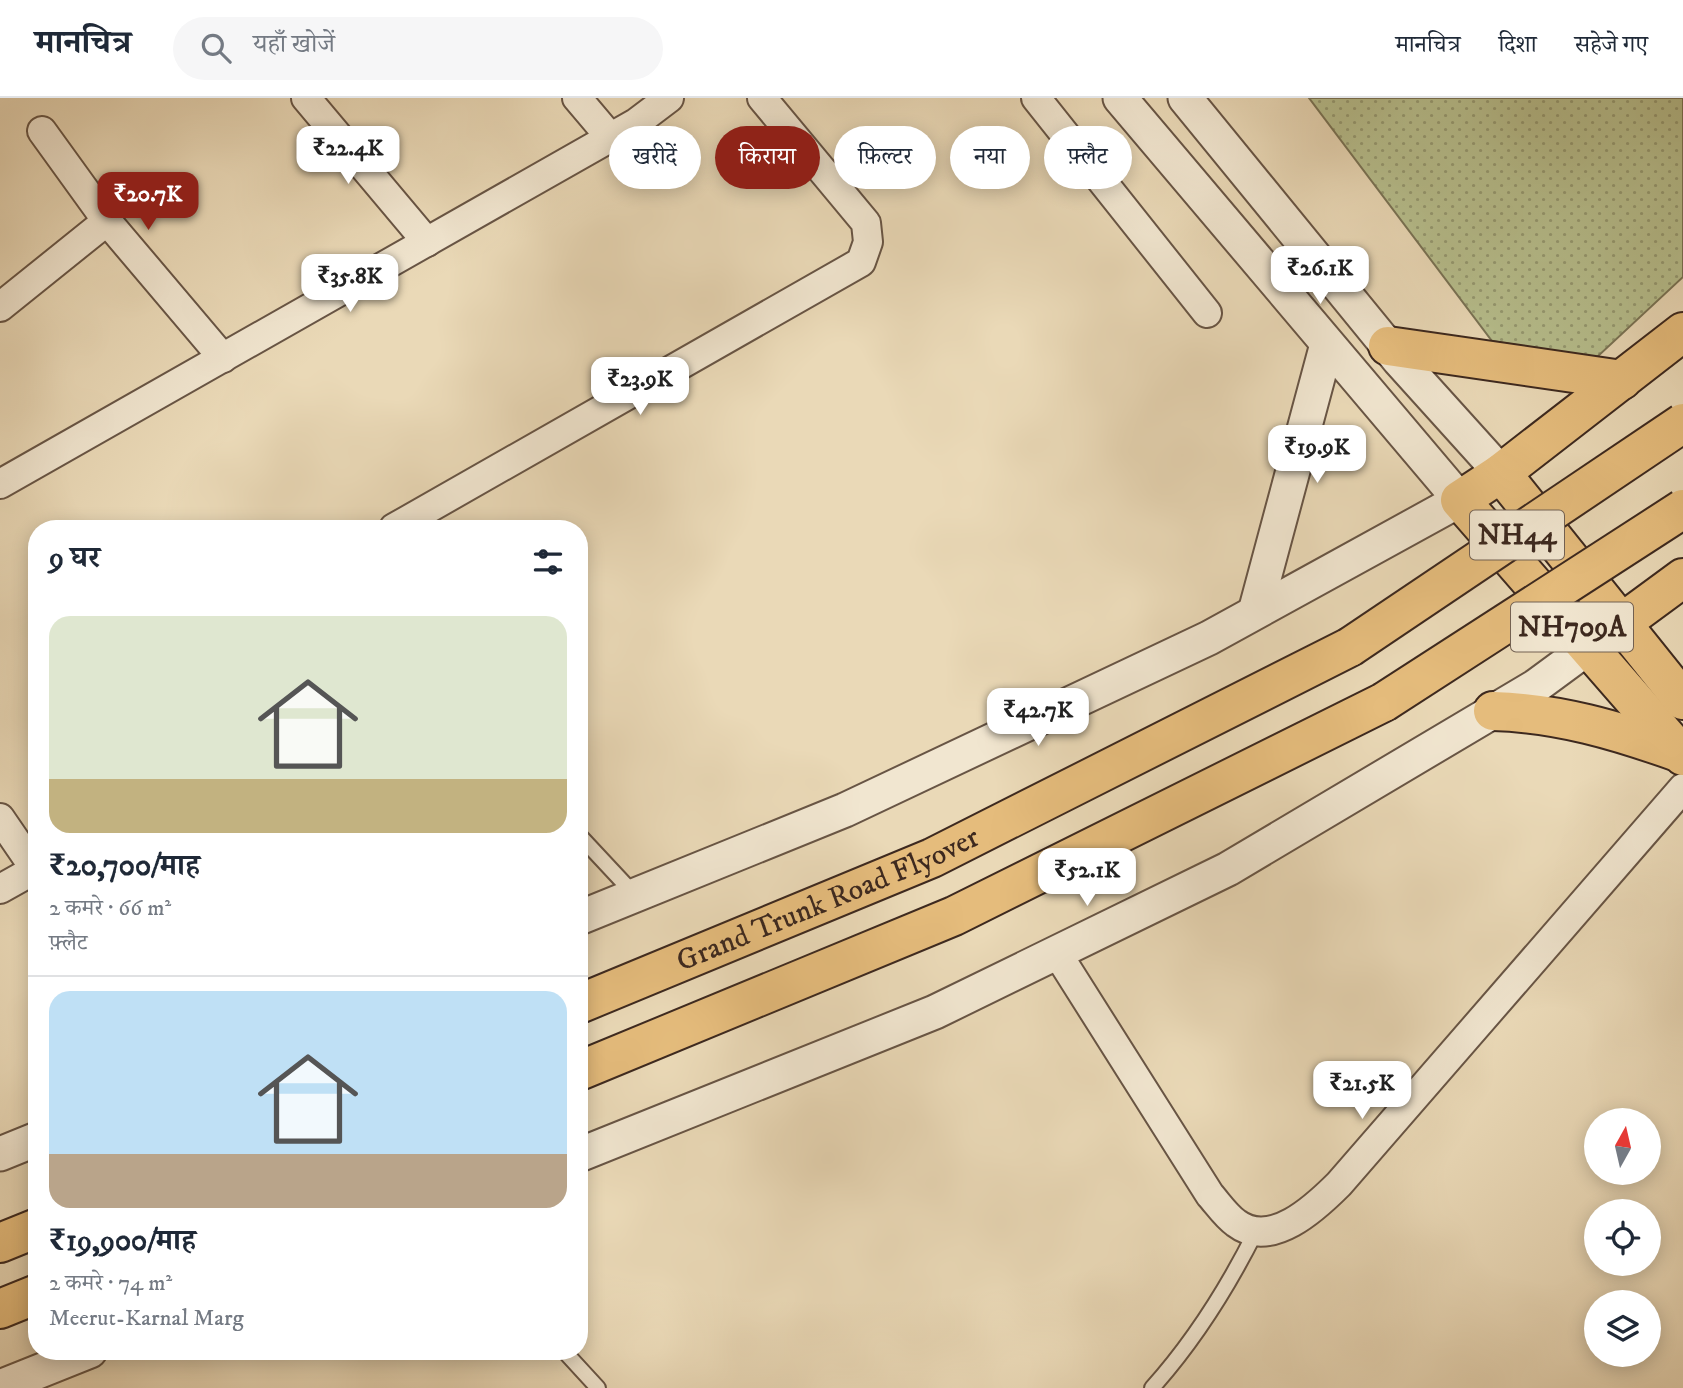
<!DOCTYPE html>
<html lang="hi">
<meta charset="utf-8">
<style>
body{margin:0;font-family:"IM FELL DW Pica","Noto Serif Devanagari",serif;background:#f6f6f7;color:#1f2937;height:100vh;display:flex;flex-direction:column;font-size:26px;white-space:nowrap}
*{box-sizing:border-box;margin:0}
p{font-size:23px;color:#747a83}
.icon{flex:none;width:38px;height:38px;fill:none;stroke:currentColor;stroke-width:2;stroke-linecap:round;stroke-linejoin:round}
.map{position:relative;flex:1;overflow:hidden}
.details{position:absolute;left:28px;top:422px;width:560px;height:840px;display:flex;flex-direction:column;background:#fff;border-radius:28px;box-shadow:0 4px 18px #0003}
.details>*{flex:none}
.top-card{position:absolute;left:609px;top:28px;width:665px;height:63px;display:flex;gap:14px}
.needle{width:46px;rotate:8deg}
.controls{position:absolute;left:1584px;top:1010px;display:grid;gap:14px}
.controls a{display:grid;place-items:center;width:77px;height:77px;border-radius:50%;background:#fff;box-shadow:0 4px 18px #0003;font-size:35px}
.price{position:absolute;translate:-50% -60px;padding:0 16px;border-radius:14px;background:#fff;color:#222;font-size:23px;line-height:46px;filter:drop-shadow(0 2px 4px #0008)}
.price::after{content:'';position:absolute;left:50%;top:42px;width:21px;height:16px;margin-left:-10px;background:inherit;clip-path:polygon(0 0,100% 0,50% 100%)}
.price.on{background:#8f2418;color:#fff}
ul{padding:0;list-style:none}
li{display:grid;align-content:center;gap:14px;height:371px;padding:0 21px}
li+li{border-top:2px solid #e0e1e3}
li span{display:grid;place-items:center;height:217px;border-radius:21px;color:#555}
li>.icon{margin-inline-start:auto}
span .icon{width:126px;height:126px;fill:#fffc;stroke-width:1}
li b{font-size:30px}
h2{display:flex;justify-content:space-between;align-items:center;height:84px;padding:0 21px;font-size:30px}
.tag{padding:0 24px;border-radius:32px;background:#fff;box-shadow:0 4px 18px #0003;font-size:24px;line-height:63px}
.tag.on{background:#8f2418;color:#fff}
header{display:flex;align-items:center;gap:42px;box-sizing:border-box;height:98px;padding:0 35px;background:#fff;border-bottom:2px solid #e0e1e3}
header strong{font-size:33px}
nav{display:flex;gap:38px;margin-inline-start:auto;font-size:24px}
.search{width:490px;height:63px;background:#f6f6f7;display:flex;align-items:center;gap:18px;box-sizing:border-box;padding:0 24px;border-radius:38px;color:#747a83;font-size:26px}
.map>svg:first-child{display:block}
.park{fill:url(#park-dots);stroke:#7a7456;stroke-width:2}
.lines{fill:none;stroke-linecap:round;stroke-linejoin:round}
.service-casing{stroke:#685545;stroke-width:18}
.minor-casing{stroke:#685545;stroke-width:32}
.tertiary-casing{stroke:#685545;stroke-width:37}
.trunk-casing{stroke:#3d291f;stroke-width:42}
.motorway-casing{stroke:#3d291f;stroke-width:42}
.service{stroke:#f1e6d0;stroke-width:14}
.minor{stroke:#f1e6d0;stroke-width:28}
.tertiary{stroke:#f1e6d0;stroke-width:33}
.trunk{stroke:#e5bc7c;stroke-width:38}
.motorway{stroke:#e5bc7c;stroke-width:38}
.motorway-bridge-casing{stroke:#3d291f;stroke-width:42;stroke-linecap:butt}
.motorway-bridge{stroke:#e5bc7c;stroke-width:38}
.labels{text-anchor:middle;dominant-baseline:central;stroke-width:6;stroke-linejoin:round;paint-order:stroke}
.shield{fill:#f1e6d0;stroke:#736254;stroke-width:2}
.shield-label{font-size:28px;font-weight:bold;fill:#3d291f}
.street-label{font-size:30px;fill:#3d291f;stroke:#f1e6d0}
</style>
<header>
<strong>मानचित्र</strong>
<div class="search"><svg class="icon" aria-label="search" viewBox="0 0 24 24"><circle cx="10" cy="10" r="6"/><path d="M15 15l6 6"/></svg>यहाँ खोजें</div>
<nav><a>मानचित्र</a><a>दिशा</a><a>सहेजे गए</a></nav>
</header>
<div class="map">
<svg width="1683" height="1290" viewBox="0 0 1683 1290">
<defs>
<pattern id="park-dots" width="8" height="8" patternUnits="userSpaceOnUse" patternTransform="scale(1.75)"><rect width="8" height="8" fill="#b7bf8e"/><path d="M2 2h.1M6 6h.1" fill="none" stroke="#969b73" stroke-width="1.8" stroke-linecap="round"/></pattern>
</defs>
<rect width="100%" height="100%" fill="#ead9b7"/>
<filter id="stains"><feTurbulence type="fractalNoise" baseFrequency=".00286" numOctaves="4"/><feColorMatrix values="0 0 0 0 .2 0 0 0 0 .09 0 0 0 0 .02 0 0 0 .5 -.17"/></filter>
<radialGradient id="worn" r=".72"><stop offset=".6" stop-color="#630" stop-opacity="0"/><stop offset="1" stop-color="#630" stop-opacity=".3"/></radialGradient>
<path class="park" d="M1309,0H1683V179L1596,260L1492,243Z"/>
<g class="lines">
<defs>
<g id="service">
<path d="M579,737L635,797"/>
<path d="M564,1253L598,1290"/>
<path d="M1152,1290C1195,1242 1227,1191 1256,1133"/>
</g>
<g id="minor">
<path d="M306,0L427,144"/>
<path d="M577,0L610,39"/>
<path d="M1036,0L1207,215"/>
<path d="M42,33L107,123L223,260"/>
<path d="M0,209L107,123"/>
<path d="M0,386L636,25L669,0"/>
<path d="M394,430L861,164L868,144L866,125L762,0"/>
<path d="M0,720L37,774"/>
<path d="M0,791L34,772"/>
<path d="M1057,855L1210,1097C1218,1106 1226,1118 1236,1125C1271,1152 1316,1109 1339,1086L1683,690"/>
</g>
<g id="tertiary">
<path d="M1185,0L1399,262L1501,375"/>
<path d="M1255,514L1327,246"/>
<path d="M579,820L845,712L1209,540L1460,402L1120,0"/>
<path d="M0,1056L37,1041"/>
<path d="M579,1057L935,914L1228,771L1536,588L1589,549"/>
<path d="M0,1289L90,1253"/>
</g>
<g id="trunk">
<path d="M1683,234L1501,375L1460,402L1683,658"/>
<path d="M1388,248L1622,282"/>
<path d="M1501,375L1683,602"/>
<path d="M1600,541L1683,480"/>
<path d="M1493,613C1559,615 1616,632 1678,654"/>
</g>
<g id="motorway">
<path id="s1" d="M579,906L932,760L1350,549"/>
<path d="M579,973L954,818L1384,604"/>
<path d="M0,1145L37,1130"/>
<path d="M0,1211L37,1196"/>
</g>
</defs>
<use href="#service" class="service-casing"/>
<use href="#minor" class="minor-casing"/>
<use href="#tertiary" class="tertiary-casing"/>
<use href="#trunk" class="trunk-casing"/>
<use href="#motorway" class="motorway-casing"/>
<use href="#service" class="service"/>
<use href="#minor" class="minor"/>
<use href="#tertiary" class="tertiary"/>
<use href="#trunk" class="trunk"/>
<use href="#motorway" class="motorway"/>
<defs>
<g id="motorway-bridge">
<path d="M1350,549L1683,325"/>
<path d="M1384,604L1683,411"/>
</g>
</defs>
<use href="#motorway-bridge" class="motorway-bridge-casing"/>
<use href="#motorway-bridge" class="motorway-bridge"/>
</g>
<g class="labels">
<g class="shield">
<rect x="1470" y="412.5" width="94" height="49" rx="5"/>
<rect x="1511" y="504.5" width="122" height="49" rx="5"/>
</g>
<g class="shield-label">
<text x="1517" y="437">NH44</text>
<text x="1572" y="529">NH709A</text>
</g>
<g class="street-label">
<text stroke="none"><textPath href="#s1" startOffset="270">Grand Trunk Road Flyover</textPath></text>
</g>
</g>
<rect width="100%" height="100%" filter="url(#stains)"/>
<rect width="100%" height="100%" fill="url(#worn)"/>
</svg>
<div class="controls">
<a><svg class="needle" viewBox="-14 -14 28 28"><path d="M0-13l5 13h-10z" fill="#e53935"/><path d="M0 13l5-13h-10z" fill="#747a83"/></svg></a>
<a><svg class="icon" aria-label="locate" viewBox="0 0 24 24"><circle cx="12" cy="12" r="6"/><path d="M12 2v4M12 18v4M2 12h4M18 12h4"/></svg></a>
<a><svg class="icon" aria-label="layers" viewBox="0 0 24 24"><path d="M12 4l9 5-9 5-9-5zM3 14l9 5 9-5"/></svg></a>
</div>
<b class="price" style="left:348px;top:88px">₹22.4K</b>
<b class="price on" style="left:148px;top:134px">₹20.7K</b>
<b class="price" style="left:1320px;top:208px">₹26.1K</b>
<b class="price" style="left:350px;top:216px">₹35.8K</b>
<b class="price" style="left:640px;top:319px">₹23.9K</b>
<b class="price" style="left:1317px;top:387px">₹19.9K</b>
<b class="price" style="left:1038px;top:650px">₹42.7K</b>
<b class="price" style="left:1087px;top:810px">₹52.1K</b>
<b class="price" style="left:1362px;top:1023px">₹21.5K</b>
<div class="top-card">
<a class="tag">खरीदें</a>
<a class="tag on">किराया</a>
<a class="tag">फ़िल्टर</a>
<a class="tag">नया</a>
<a class="tag">फ़्लैट</a>
</div>
<section class="details">
<h2>9 घर<svg class="icon" aria-label="filters" viewBox="0 0 24 24"><path d="M4 7h16M4 17h16"/><circle cx="9" cy="7" r="2"/><circle cx="15" cy="17" r="2"/></svg></h2>
<ul>
<li><span style="background:linear-gradient(#dfe7d0 75%,#c2b280 0)"><svg class="icon" aria-label="home" viewBox="0 0 24 24"><path d="M3 11l9-7 9 7M6 9v11h12V9"/></svg></span><div><b>₹20,700/माह</b><p>2 कमरे · 66 m²</p><p>फ़्लैट</p></div></li>
<li><span style="background:linear-gradient(#bfe0f5 75%,#b9a48a 0)"><svg class="icon" aria-label="home" viewBox="0 0 24 24"><path d="M3 11l9-7 9 7M6 9v11h12V9"/></svg></span><div><b>₹19,900/माह</b><p>2 कमरे · 74 m²</p><p>Meerut-Karnal Marg</p></div></li>
</ul>
</section>
</div>
